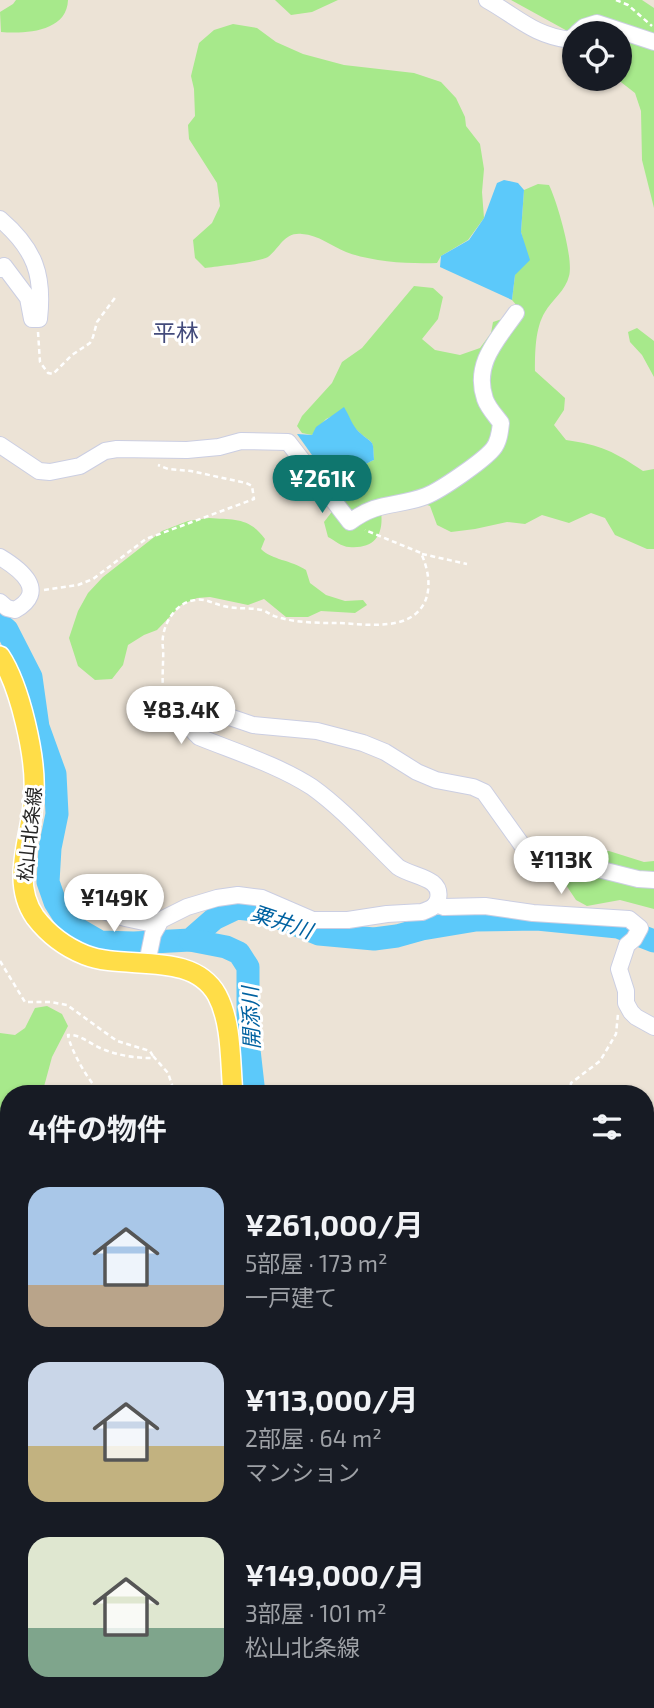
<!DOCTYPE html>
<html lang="ja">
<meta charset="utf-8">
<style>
body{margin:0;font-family:"Exo 2","Noto Sans JP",sans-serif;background:#20242c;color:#f1f3f6;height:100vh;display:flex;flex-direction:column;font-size:26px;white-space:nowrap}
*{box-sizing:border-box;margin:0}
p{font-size:23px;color:#9ea1a6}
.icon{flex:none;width:38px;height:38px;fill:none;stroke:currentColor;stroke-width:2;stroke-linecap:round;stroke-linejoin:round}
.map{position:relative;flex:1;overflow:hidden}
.details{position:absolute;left:0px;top:1085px;width:654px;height:623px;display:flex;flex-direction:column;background:#171b24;border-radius:28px 28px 0 0;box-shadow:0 2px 5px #0004}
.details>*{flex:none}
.fabs{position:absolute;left:562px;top:21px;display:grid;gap:14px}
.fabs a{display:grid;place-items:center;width:70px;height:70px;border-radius:50%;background:#171b24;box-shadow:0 2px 5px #0004;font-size:35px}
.price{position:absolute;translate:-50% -60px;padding:0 16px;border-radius:24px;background:#fff;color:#222;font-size:23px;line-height:46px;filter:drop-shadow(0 2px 4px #0008)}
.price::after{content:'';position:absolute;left:50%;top:42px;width:21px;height:16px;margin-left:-10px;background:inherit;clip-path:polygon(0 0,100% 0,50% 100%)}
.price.current{background:#0f766e;color:#fff}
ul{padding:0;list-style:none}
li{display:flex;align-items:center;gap:21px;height:175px;padding:0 28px}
li span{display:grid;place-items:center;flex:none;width:196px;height:140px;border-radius:21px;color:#555}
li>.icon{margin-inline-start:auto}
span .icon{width:84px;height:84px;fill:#fffc;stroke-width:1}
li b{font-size:30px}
h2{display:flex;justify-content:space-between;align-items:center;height:84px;padding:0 28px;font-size:30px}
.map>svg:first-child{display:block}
.green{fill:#a7e98b}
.water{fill:#5cc9fa}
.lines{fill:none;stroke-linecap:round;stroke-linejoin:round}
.river{stroke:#5cc9fa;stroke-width:23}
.minor-casing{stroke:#cbcee2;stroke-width:18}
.major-casing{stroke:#fff;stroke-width:22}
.path{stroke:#fff;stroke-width:2.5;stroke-dasharray:5 3.5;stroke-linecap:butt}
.minor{stroke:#fff;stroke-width:16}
.major{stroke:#ffdd48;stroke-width:19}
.labels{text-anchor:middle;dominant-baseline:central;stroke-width:6;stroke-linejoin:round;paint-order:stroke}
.street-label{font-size:19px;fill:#272727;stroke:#fff}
.water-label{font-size:21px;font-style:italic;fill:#0062a1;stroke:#fff}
.quarter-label{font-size:23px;fill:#434b7b;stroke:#fff}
</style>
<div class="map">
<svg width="654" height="1708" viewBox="0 0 654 1708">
<rect width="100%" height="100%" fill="#ece3d6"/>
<g class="green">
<path d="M16,0H68C67,32 25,34 1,32L0,12L13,4Z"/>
<path d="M275,0H338L312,12L291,15Z"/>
<path d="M511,0H642L654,8V208L642,160L641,111L635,93L617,79H620V33H571Z"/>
<path d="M233,24L257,28L276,42L303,54L344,65L414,73L441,82L456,98L465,117L466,126L480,144L484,169L482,192L484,218L468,240L441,256L437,263C408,264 373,262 346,252C331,246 319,235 302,234C284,232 280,248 268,257C260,262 217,266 205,268L195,258L193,240L212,223L220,206L217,183L189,139L188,125L195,116L194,89L191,76L199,43L214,30Z"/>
<path d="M538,184L549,185C557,201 574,259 569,276C566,290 552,300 545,312C535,328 535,353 535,371L565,398L564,410L554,425L566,440C601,445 615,452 643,471L654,469V549H647L615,535L605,518L591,513L569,523L542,515L525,524L507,522L475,529L451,532L437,525L430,506L408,498L381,511C384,535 375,549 349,547C342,547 334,540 328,537L324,522C335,509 342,494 355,484C358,469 360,466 374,460C373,437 373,445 359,432C352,426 346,420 337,414L326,419L312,435L302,433L297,426L302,416L332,383L342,362L362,348L414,286L433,288L443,297L438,319L422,339L435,350L460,355L480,348L491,333L493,322L505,318L516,325L522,319L518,307L512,300L515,275L524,244L521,232L524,190Z"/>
<path d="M637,328L654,341V377L642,355L630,342L628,332Z"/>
<path d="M209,518C234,520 249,517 265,539L261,549C272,560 291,560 306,570L310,583L326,595L345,601L363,600L367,605L355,613L321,611L308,617H286L264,599L248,605L210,597L197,598L181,605L157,630L144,635L128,645L123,665L112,679L95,680L78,666L69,638L78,611L88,593L103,577L162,531L188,521Z"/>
<path d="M609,851L644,862L654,861V909L620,900L587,906L576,900L564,882V866L593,852Z"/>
<path d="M47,1006L62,1014L68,1026L52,1057L42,1094H9V1129L0,1135V1033L15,1035L25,1028L35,1008Z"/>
<path d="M9,1330V1567L0,1574V1331Z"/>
<path d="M59,1699H142L143,1708H57Z"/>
</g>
<g class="water">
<path d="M504,180L518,183L524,190L521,232L530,260L515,275L512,300L440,267L441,256L469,240L484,218L497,183Z"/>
<path d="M344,407C349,415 353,427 359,432C374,446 373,437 374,460C360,466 358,469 355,484L339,493L297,434L312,435L316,427Z"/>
</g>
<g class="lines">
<g class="river">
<path d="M0,624L7,630L31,677L38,727L55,774L57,814L50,848L48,882L55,902L69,924L100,942L134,943L190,940L214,919L237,908L263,911L319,934L374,939L397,936L422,929L476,920L537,919L618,927L654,941"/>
<path d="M190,940L226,947L239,953L248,967V1041L254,1094"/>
<path d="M306,1699L309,1708"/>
</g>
<defs>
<g id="minor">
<path d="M487,0C519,18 533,35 570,40L574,36"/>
<path d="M577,33L584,27L597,23L654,42"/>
<path d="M0,219C35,249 44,275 39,319H32L28,298L4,266L0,269"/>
<path d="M0,445L39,471L50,472L80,466L105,451L117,449L187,450L219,447L241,441L288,442L350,522C377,501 397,507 426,496C441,490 483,461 493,449C499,442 500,432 501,423C496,416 488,408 485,399C473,364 497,340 516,313"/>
<path d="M0,557C20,569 49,591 15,610L7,608L0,602"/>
<path d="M81,904L125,918L158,925"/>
<path d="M436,904L444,907L485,906L533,913L629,919L640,928L634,939L627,945L619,969L626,991V1003L631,1012L636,1017L654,1027"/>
<path d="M147,963L153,934L161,920L187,907L217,898L238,895L262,898L313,920H348L387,914L422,912C430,909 436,907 438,899C443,877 412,877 398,867C370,840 344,810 312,787C278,765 236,752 199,737C191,730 188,724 194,714L206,709L253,725L317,731L363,743L385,752L417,772L436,780L473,787L484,792L524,848L535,857L553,864L598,869L638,879L654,880"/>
<path d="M646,1575L651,1581V1589L646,1597"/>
<path d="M452,1699L463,1708"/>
<path d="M537,1708L556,1699"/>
</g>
<g id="major">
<path d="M0,656C20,686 36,757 34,793C33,834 9,880 35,917C48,934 65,947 85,955C125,971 192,950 217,995C232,1023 230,1062 233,1094"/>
<path d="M289,1699L290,1708"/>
</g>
</defs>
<use href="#minor" class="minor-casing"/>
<use href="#major" class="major-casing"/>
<g class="path">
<path d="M616,0L628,5L652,26"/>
<path d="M38,332L40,362L48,373L53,374L72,355L90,343L93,337L97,322L117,295"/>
<path d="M422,554L467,564"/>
<path d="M44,590L78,585L93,579L146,539L254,499L252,486L246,483L191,471L168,469L158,465"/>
<path d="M186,705C180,700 169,696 164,690C161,686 164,657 163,648C160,629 173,603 195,600C204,598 212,603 220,605C234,610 249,607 262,610C268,612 272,616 277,617C297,623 320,623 340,623C356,624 373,626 388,624C430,620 436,586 421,553L365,530"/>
<path d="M0,961L25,1002H50L67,1005L117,1041L150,1051L153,1056L151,1058C134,1058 116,1055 100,1048C89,1043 80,1034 68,1035C70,1049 91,1087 103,1094"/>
<path d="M153,1056L168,1073L175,1094"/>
<path d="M130,1094H144"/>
<path d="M572,1094L570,1090L571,1083L600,1061L616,1034L618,1014"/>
<path d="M0,1213L9,1216"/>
</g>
<use href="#minor" class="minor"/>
<use href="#major" class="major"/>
</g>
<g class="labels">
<g class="street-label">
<text transform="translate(29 834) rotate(-84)">松山北条線</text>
</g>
<g class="water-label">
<text transform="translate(282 921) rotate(18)">粟井川</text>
<text transform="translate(250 1018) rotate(-92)">開添川</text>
</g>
<g class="quarter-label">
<text x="176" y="332">平林</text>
</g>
</g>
</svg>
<div class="fabs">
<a><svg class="icon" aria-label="locate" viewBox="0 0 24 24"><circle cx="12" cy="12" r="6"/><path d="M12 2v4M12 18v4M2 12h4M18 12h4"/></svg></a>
</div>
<b class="price current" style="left:322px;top:515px">¥261K</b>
<b class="price" style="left:181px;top:746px">¥83.4K</b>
<b class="price" style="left:561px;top:896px">¥113K</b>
<b class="price" style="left:114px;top:934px">¥149K</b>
<section class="details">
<h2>4件の物件<svg class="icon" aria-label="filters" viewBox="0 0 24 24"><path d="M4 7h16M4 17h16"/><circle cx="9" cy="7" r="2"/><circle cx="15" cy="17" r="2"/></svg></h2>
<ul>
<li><span style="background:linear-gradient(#a9c7e8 70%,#b9a48a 0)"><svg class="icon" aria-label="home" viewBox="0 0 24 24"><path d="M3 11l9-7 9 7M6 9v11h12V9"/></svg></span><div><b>¥261,000/月</b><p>5部屋 · 173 m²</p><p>一戸建て</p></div></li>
<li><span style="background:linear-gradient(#c9d6e8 60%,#c2b280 0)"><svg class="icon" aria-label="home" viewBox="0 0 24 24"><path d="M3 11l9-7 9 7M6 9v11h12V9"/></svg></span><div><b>¥113,000/月</b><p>2部屋 · 64 m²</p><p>マンション</p></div></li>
<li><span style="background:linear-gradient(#dfe7d0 65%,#7fa58c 0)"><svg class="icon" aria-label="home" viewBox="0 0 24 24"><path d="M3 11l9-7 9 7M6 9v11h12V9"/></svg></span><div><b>¥149,000/月</b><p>3部屋 · 101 m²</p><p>松山北条線</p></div></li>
</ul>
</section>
</div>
